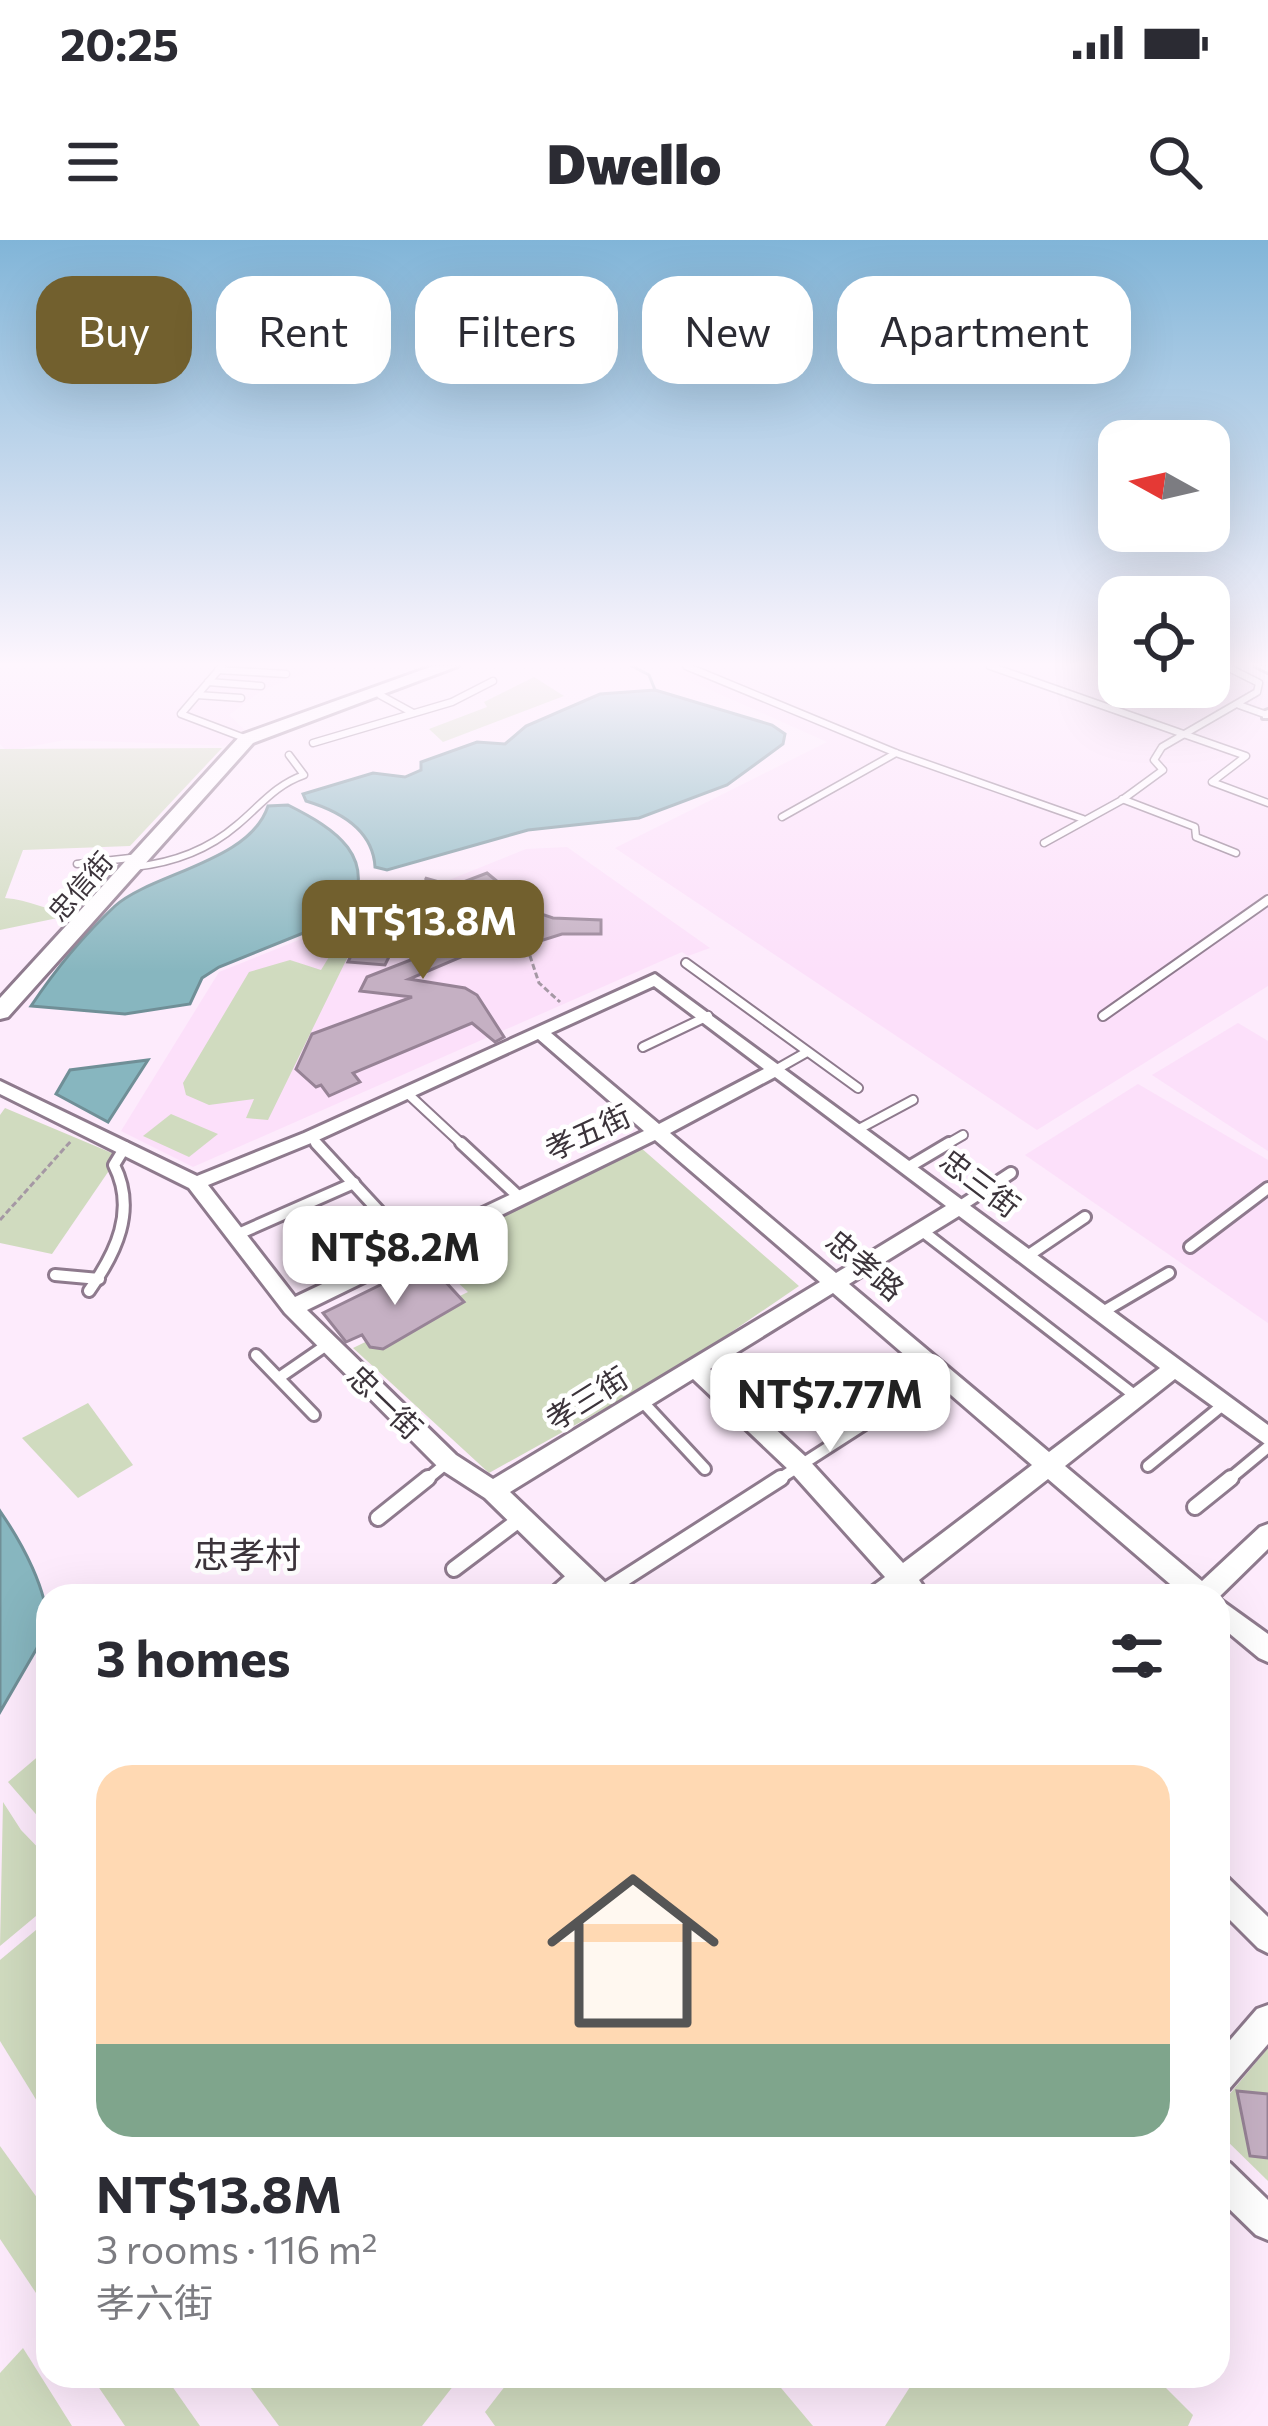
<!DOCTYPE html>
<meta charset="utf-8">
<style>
body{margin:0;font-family:Commissioner,"Noto Sans TC",sans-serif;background:#f7f7f7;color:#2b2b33;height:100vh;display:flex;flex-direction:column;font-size:45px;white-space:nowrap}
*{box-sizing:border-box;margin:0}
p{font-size:39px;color:#7c7c81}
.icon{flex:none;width:66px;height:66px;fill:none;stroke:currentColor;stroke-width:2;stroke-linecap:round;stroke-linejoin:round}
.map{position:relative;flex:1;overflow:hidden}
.side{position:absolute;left:36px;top:1344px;width:1194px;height:804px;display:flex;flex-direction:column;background:#fff;border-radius:36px;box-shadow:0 12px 48px #0002}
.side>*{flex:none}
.banner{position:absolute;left:36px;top:36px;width:1197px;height:108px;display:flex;gap:24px}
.needle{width:78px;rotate:278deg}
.buttons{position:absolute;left:1098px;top:180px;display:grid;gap:24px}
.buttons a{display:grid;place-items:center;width:132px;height:132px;border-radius:24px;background:#fff;box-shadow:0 12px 48px #0002;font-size:60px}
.price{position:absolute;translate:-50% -102px;padding:0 27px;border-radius:24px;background:#fff;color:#222;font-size:39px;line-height:78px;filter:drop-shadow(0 3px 6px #0008)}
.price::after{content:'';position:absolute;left:50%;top:72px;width:36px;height:27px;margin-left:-18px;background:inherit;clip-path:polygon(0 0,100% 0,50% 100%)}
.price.on{background:#72602e;color:#fff}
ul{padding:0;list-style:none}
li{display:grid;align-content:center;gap:24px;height:636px;padding:0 60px}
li+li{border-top:3px solid #e1e1e2}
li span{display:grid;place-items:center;height:372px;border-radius:36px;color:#555}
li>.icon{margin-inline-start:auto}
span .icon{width:216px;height:216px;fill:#fffc;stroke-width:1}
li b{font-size:51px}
h2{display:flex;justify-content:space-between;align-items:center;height:144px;padding:0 60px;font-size:51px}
.pill{padding:0 42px;border-radius:36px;background:#fff;box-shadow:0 12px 48px #0002;font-size:42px;line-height:108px}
.pill.on{background:#72602e;color:#fff}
.status{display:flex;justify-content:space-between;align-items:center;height:84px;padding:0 60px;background:#fff;direction:ltr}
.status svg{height:33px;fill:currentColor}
header{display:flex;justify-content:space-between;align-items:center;height:156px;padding:0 60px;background:#fff;font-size:54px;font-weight:800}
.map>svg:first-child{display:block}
.built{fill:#fce0fa}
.green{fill:#d0dbbf}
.water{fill:#87b6bf;stroke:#708f97;stroke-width:3}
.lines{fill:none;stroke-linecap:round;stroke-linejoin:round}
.stream{stroke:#708f97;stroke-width:3}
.building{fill:#c5b0c3;stroke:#978396;stroke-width:3}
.lane-far3-casing{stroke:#8e7a8d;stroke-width:9}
.lane-far2-casing{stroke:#8e7a8d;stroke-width:12}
.lane-far1-casing{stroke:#8e7a8d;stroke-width:16}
.lane-casing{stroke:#8e7a8d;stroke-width:20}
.street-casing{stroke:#8e7a8d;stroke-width:6}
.secondary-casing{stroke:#8e7a8d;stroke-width:6}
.primary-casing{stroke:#8e7a8d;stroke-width:6}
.path{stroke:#a598a4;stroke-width:3;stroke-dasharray:6 3;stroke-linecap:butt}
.lane-far3{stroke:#fff;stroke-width:6}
.lane-far2{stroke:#fff;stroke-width:8}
.lane-far1{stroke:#fff;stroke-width:10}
.lane{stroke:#fff;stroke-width:14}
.street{fill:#fff;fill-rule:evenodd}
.secondary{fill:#fff;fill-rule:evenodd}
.primary{fill:#fff;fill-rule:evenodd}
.labels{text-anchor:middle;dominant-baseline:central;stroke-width:9;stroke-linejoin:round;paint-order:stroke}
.far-street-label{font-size:27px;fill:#3c343b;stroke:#fff}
.street-label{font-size:30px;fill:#3c343b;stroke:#fff}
.quarter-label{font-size:36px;fill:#3c343b;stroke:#fff}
</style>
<div class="status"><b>20:25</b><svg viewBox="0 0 49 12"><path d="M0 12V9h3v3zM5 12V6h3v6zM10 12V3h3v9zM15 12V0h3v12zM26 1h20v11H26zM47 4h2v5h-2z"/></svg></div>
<header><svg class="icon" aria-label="menu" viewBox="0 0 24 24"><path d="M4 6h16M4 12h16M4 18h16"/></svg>Dwello<svg class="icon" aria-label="search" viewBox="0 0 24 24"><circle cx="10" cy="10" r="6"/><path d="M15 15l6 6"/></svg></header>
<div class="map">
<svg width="1268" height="2186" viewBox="0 0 1268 2186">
<rect width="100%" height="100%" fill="#fdebfc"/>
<g class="built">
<path d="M0,426H323L261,451L229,475L249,494L234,506L65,500L7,511L0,504Z"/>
<path d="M657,426H1119V447H1209V426H1235L1268,442V746L1037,890L615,608L827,502Z"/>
<path d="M567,607L710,708L688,716L682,712L193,927L121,891L219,732L526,609Z"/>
<path d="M1238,783L1268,801V911L1152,835Z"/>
<path d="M1138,844L1268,920V1083L1025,915Z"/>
</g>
<g class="green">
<path d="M534,437L564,456L443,502L429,489L487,467L484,462Z"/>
<path d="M222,508L130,606L23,610L5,658C29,660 48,670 72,675L0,690V509Z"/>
<path d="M340,699L356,700L268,880L246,878L254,859L209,865L186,855L183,843L249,732L290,720L321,730Z"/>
<path d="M5,868L119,916L52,1014L0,1003V875Z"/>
<path d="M171,874L218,894L189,917L143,896Z"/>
<path d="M640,907L799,1046L683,1125L489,1233L353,1108L468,1052L425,1012Z"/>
<path d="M88,1163L133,1225L78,1258L22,1198Z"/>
<path d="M48,1508V1588L8,1542Z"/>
<path d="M3,1562L21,1590L48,1618V1666L0,1706Z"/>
<path d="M48,1680V1879L0,1801V1720Z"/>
<path d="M1268,1808V1941L1218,1892V1868Z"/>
<path d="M0,1906L48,1973V2071L0,1999Z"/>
<path d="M23,2108L72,2186H0V2133Z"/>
<path d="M91,2136H165L200,2186H125Z"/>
<path d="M242,2136H461L422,2186H279Z"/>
<path d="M513,2136H771L813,2186H495L485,2172Z"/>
<path d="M917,2136H1154L1193,2175L1188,2186H885Z"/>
</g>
<g class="water">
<path d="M655,450L772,485L785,494L783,504L727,545L639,578L528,590L387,630L375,627C373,589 339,571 306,561L303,554L373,533L405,537L421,530V522L477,502L505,504L526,486L600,454Z"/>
<path d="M288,565C336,589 379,617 348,675L219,727L202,738L190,764L125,774L31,766C55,730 83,696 115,666C152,633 250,622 268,566Z"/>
<path d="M148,820L108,882L56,854L70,830Z"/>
<path d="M0,1271C22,1303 48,1350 48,1389L0,1472Z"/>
</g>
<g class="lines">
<path class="stream" d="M632,426L649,435L655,450"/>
</g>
<g class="building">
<path d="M487,633L504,647L482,654L553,678L601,680V694H562L518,708L496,702L409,739L465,748L477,755L504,797L495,802L472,783L353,833L360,842L329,856L321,845L316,847L296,829L312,794L412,757L360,751L367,737L485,691L454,663L406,682L385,725L348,722L369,678L440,651L425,638L453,646Z"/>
<path d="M421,1025L431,1026L464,1062L383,1109L370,1107L362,1095L346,1102L323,1073Z"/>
<path d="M1237,1851L1268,1854V1918L1250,1916Z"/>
</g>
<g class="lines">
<defs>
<g id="lane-far3">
<path d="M222,426L181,474L247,499"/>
<path d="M686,426L896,513L1083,579"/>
<path d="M990,426L1246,516L1212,542L1268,563"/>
<path d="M218,430L286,434"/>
<path d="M208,442L261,446"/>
<path d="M197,455L241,458"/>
<path d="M380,455L413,473"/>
<path d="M1239,465L1267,475"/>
<path d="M313,503L452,462L493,441"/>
<path d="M1122,559L1195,587L1196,597L1236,613"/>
<path d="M782,577L896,513"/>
<path d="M1044,603L1122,560L1163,530L1154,520L1162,507L1257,452L1259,443L1225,426"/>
<path d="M77,624L139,617"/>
<path d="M134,627C172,623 208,610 237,585C260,566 275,545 304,535L289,515"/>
</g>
<g id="lane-far2">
<path d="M686,723L858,848"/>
<path d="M1103,776L1268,660"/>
<path d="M643,807L708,776"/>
<path d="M777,829L807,812"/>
<path d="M407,853L464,906"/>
<path d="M857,890L913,860"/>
<path d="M310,897L319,906"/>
<path d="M944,906L963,895"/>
</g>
<g id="lane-far1">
<path d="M316,903L414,1009"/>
<path d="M461,903L518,956"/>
<path d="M907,928L949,903"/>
<path d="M959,967L1011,933"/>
<path d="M921,990L1138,1158"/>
<path d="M236,995L354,943"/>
<path d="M1190,1007L1268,948"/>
<path d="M322,1016L393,986"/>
<path d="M1026,1017L1085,977"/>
<path d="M55,1035L99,1039"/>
<path d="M89,1051C116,1013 137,970 114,925L125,907"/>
<path d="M1101,1073L1169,1033"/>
<path d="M256,1115L314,1175"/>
<path d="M280,1137L328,1104"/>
<path d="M640,1159L705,1229"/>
<path d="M1148,1226L1224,1164"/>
<path d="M425,1241L448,1222"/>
<path d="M776,1241L863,1185"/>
<path d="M1227,1241L1268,1207"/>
</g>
<g id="lane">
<path d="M1195,1267L1231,1238"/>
<path d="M378,1278L428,1238"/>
<path d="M454,1329L519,1280"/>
<path d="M600,1354L781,1238"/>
<path d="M553,1356L577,1335"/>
</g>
<g id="street">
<path d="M1268,470V478H1263V472Z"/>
<path d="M655,734L1268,1185V1206L1175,1139L1065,1226L1202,1341L1260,1287L1268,1284V1309L1218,1358L1184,1356L1048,1239L919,1340L930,1356H867L870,1348L885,1337L790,1231L693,1139L510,1252L611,1348L614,1356H585L485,1258L440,1229L285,1073L189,948L0,854V841L197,936L304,893ZM654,746L764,829L659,884L551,793ZM538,799L644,891L295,1057L208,945L316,901ZM775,837L946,966L836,1033L670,893ZM655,900L820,1042L493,1239L456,1215L307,1070ZM959,976L1160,1128L1049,1212L849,1044ZM833,1053L1032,1225L903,1323L806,1217L710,1129Z"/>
<path d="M1218,1358L1268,1394V1422L1259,1418L1218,1384Z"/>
<path d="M1218,1634L1228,1638L1268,1677V1713L1258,1708L1218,1668Z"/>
<path d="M1268,1765V1804L1229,1849L1218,1854V1814L1257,1769Z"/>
<path d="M1218,1919L1230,1923L1268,1960V2000L1256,1995L1218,1958Z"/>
</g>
<path id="secondary" d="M433,426H458L253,503L8,777L0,779V758L241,495Z"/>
<path id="primary" d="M1256,426H1268V432Z"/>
</defs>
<use href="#lane-far3" class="lane-far3-casing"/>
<use href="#lane-far2" class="lane-far2-casing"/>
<use href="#lane-far1" class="lane-far1-casing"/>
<use href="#lane" class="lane-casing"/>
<use href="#street" class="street-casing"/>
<use href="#secondary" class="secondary-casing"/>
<use href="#primary" class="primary-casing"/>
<g class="path">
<path d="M527,707L539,743L560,762"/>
<path d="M0,980L71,901"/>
</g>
<use href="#lane-far3" class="lane-far3"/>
<use href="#lane-far2" class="lane-far2"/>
<use href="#lane-far1" class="lane-far1"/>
<use href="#lane" class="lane"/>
<use href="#street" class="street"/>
<use href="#secondary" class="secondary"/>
<use href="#primary" class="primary"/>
</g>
<linearGradient id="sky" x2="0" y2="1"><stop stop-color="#81b5d8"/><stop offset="0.58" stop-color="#fef6fe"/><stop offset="1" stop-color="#fef6fe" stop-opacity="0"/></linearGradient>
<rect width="1268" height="732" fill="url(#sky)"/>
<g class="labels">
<g class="far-street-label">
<text transform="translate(80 646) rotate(-49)">忠信街</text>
</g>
<g class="street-label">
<text transform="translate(587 891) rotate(-25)">孝五街</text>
<text transform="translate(981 942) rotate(37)">忠三街</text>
<text transform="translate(866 1024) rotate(40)">忠孝路</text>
<text transform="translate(586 1157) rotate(-32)">孝三街</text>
<text transform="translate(386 1161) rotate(44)">忠一街</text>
</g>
<g class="quarter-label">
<text x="247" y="1313">忠孝村</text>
</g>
</g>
</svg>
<div class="buttons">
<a><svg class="needle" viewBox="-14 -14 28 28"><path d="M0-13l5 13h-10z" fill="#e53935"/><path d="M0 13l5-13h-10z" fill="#7c7c81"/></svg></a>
<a><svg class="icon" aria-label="locate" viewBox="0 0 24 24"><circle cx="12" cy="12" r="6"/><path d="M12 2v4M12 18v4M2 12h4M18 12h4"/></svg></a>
</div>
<b class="price on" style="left:423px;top:742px">NT$13.8M</b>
<b class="price" style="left:395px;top:1068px">NT$8.2M</b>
<b class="price" style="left:830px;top:1215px">NT$7.77M</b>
<div class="banner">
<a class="pill on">Buy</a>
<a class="pill">Rent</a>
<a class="pill">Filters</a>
<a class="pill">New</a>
<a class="pill">Apartment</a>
</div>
<section class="side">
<h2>3 homes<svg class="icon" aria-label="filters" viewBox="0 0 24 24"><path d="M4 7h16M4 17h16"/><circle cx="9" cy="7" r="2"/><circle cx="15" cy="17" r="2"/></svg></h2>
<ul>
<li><span style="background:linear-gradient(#ffd9b3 75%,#7fa58c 0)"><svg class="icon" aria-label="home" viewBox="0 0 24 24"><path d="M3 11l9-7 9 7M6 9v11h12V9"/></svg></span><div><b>NT$13.8M</b><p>3 rooms · 116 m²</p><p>孝六街</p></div></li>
</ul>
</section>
</div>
